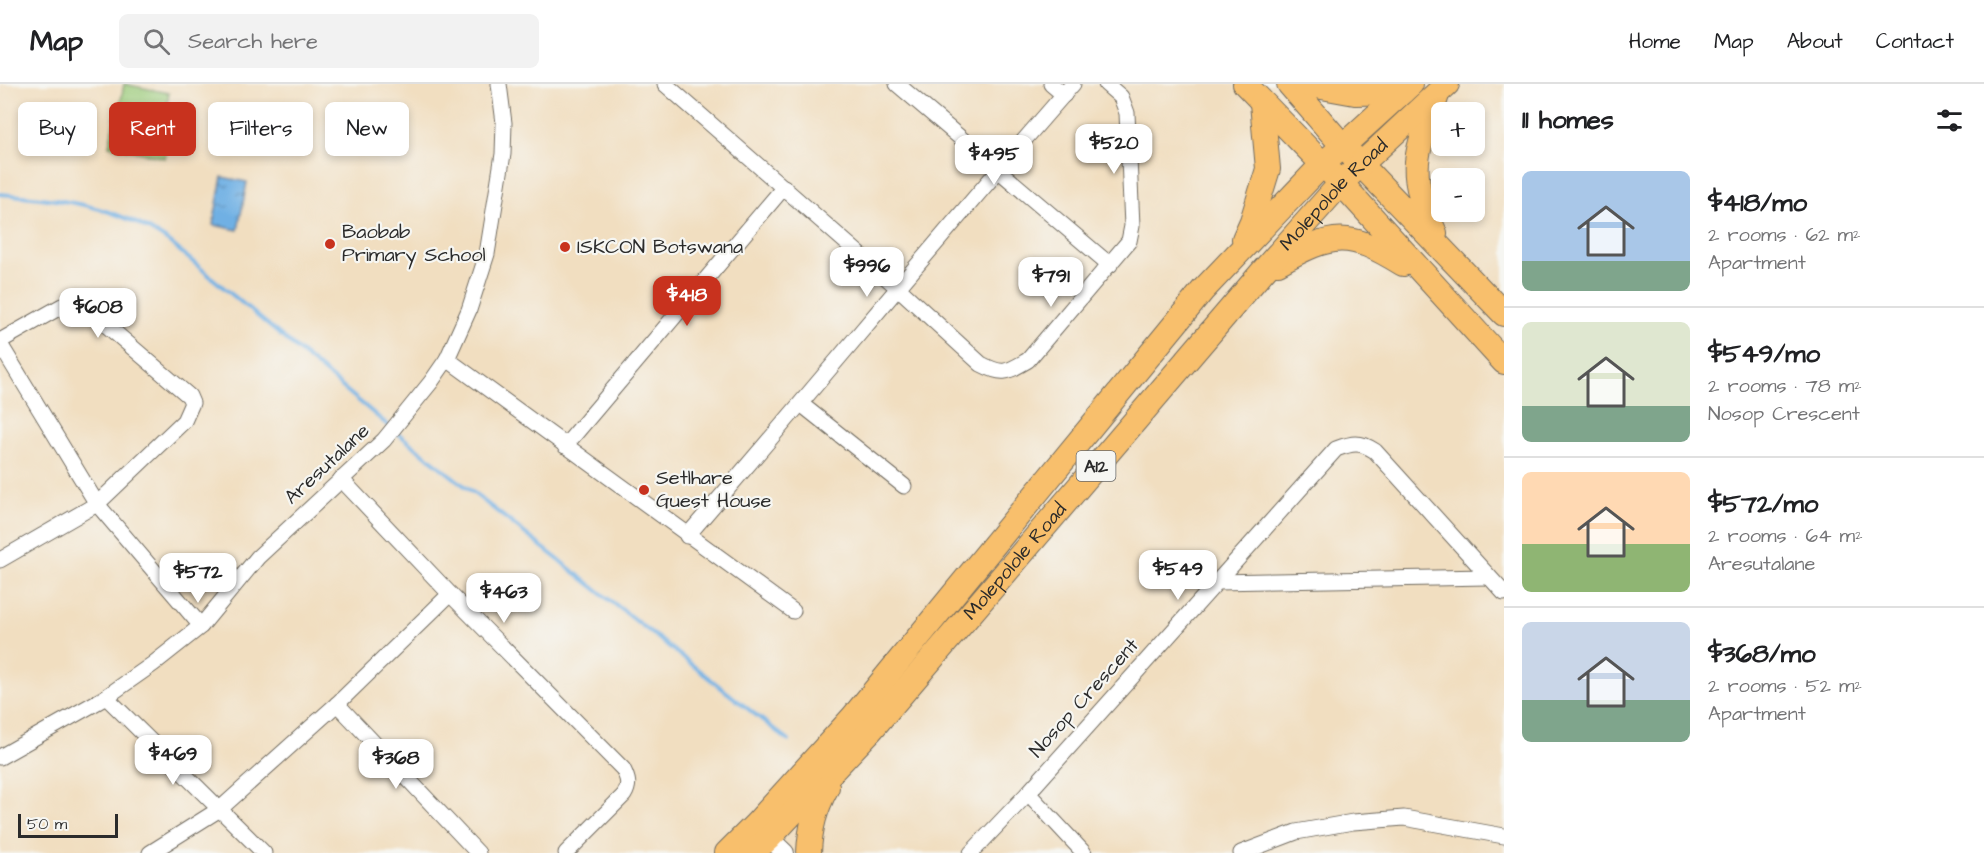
<!DOCTYPE html>
<meta charset="utf-8">
<style>
body{margin:0;font-family:"Architects Daughter",sans-serif;background:#f2f2f2;color:#202124;height:100vh;display:flex;flex-direction:column;font-size:22px;white-space:nowrap}
*{box-sizing:border-box;margin:0}
p{font-size:20px;color:#757577}
.icon{flex:none;width:33px;height:33px;fill:none;stroke:currentColor;stroke-width:2;stroke-linecap:round;stroke-linejoin:round}
.map{position:relative;flex:1;overflow:hidden}
.side{display:flex;flex-direction:column;background:#fff;width:480px}
.side>*{flex:none}
.banner{position:absolute;left:18px;top:18px;width:570px;height:54px;display:flex;gap:12px}
.tools{position:absolute;left:1431px;top:18px;display:grid;gap:12px}
.tools a{display:grid;place-items:center;width:54px;height:54px;border-radius:9px;background:#fff;box-shadow:0 3px 9px #0003;font-size:30px}
.scale{position:absolute;left:18px;bottom:15px;width:100px;box-sizing:border-box;padding-left:6px;border:3px solid #2b2b2b;border-top:0;font-size:16px;line-height:21px;white-space:nowrap;color:#2b2b2b;-webkit-text-stroke:4px #f6f6f2;paint-order:stroke}
.price{position:absolute;translate:-50% -51px;padding:0 14px;border-radius:12px;background:#fff;color:#222;font-size:20px;line-height:39px;filter:drop-shadow(0 2px 3px #0008)}
.price::after{content:'';position:absolute;left:50%;top:36px;width:18px;height:14px;margin-left:-9px;background:inherit;clip-path:polygon(0 0,100% 0,50% 100%)}
.price.active{background:#c8321e;color:#fff}
ul{padding:0;list-style:none}
li{display:flex;align-items:center;gap:18px;height:150px;padding:0 18px}
li+li{border-top:2px solid #e0e0e0}
li span{display:grid;place-items:center;flex:none;width:168px;height:120px;border-radius:9px;color:#555}
li>.icon{margin-inline-start:auto}
span .icon{width:72px;height:72px;fill:#fffc;stroke-width:1}
li b{font-size:26px}
h2{display:flex;justify-content:space-between;align-items:center;height:72px;padding:0 18px;font-size:26px}
.tag{padding:0 21px;border-radius:9px;background:#fff;box-shadow:0 3px 9px #0003;font-size:21px;line-height:54px}
.tag.active{background:#c8321e;color:#fff}
header{display:flex;align-items:center;gap:36px;box-sizing:border-box;height:84px;padding:0 30px;background:#fff;border-bottom:2px solid #e0e0e0}
header strong{font-size:28px}
nav{display:flex;gap:33px;margin-inline-start:auto;font-size:21px}
.search{width:420px;height:54px;background:#f2f2f2;display:flex;align-items:center;gap:15px;box-sizing:border-box;padding:0 21px;border-radius:9px;color:#757577;font-size:22px}
main{display:flex;flex:1;min-height:0}
.map>svg:first-child{display:block}
.garden{fill:#9ccb7a;stroke:#647b52;stroke-width:1.5}
.water{fill:url(#water-ripples);stroke:#4e6e88;stroke-width:1.5}
.lines{fill:none;stroke-linecap:round;stroke-linejoin:round}
.stream{stroke:#70b0e4;stroke-width:4}
.minor-casing{stroke:#706a5f;stroke-width:17}
.tertiary-casing{stroke:#706a5f;stroke-width:20}
.primary-casing{stroke:#706a5f;stroke-width:26}
.minor{stroke:#fff;stroke-width:15}
.tertiary{stroke:#fff;stroke-width:18}
.primary{stroke:#f8bf6c;stroke-width:24}
.poi-dot{fill:#c8321e;stroke:#f6f6f2;stroke-width:2}
.labels{text-anchor:middle;dominant-baseline:central;stroke-width:4.5;stroke-linejoin:round;paint-order:stroke}
.shield{fill:#f6f6f2;stroke:#686867;stroke-width:1.5}
.shield-label{font-size:18px;font-weight:bold;fill:#2b2b2b}
.street-label{font-size:20px;fill:#2b2b2b;stroke:#f6f6f2}
.poi-label{font-size:20px;fill:#2b2b2b;stroke:#f6f6f2;text-anchor:start}
</style>
<header>
<strong>Map</strong>
<div class="search"><svg class="icon" aria-label="search" viewBox="0 0 24 24"><circle cx="10" cy="10" r="6"/><path d="M15 15l6 6"/></svg>Search here</div>
<nav><a>Home</a><a>Map</a><a>About</a><a>Contact</a></nav>
</header>
<main>
<div class="map">
<svg width="1504" height="769" viewBox="0 0 1504 769">
<defs>
<pattern id="water-ripples" width="26" height="14" patternUnits="userSpaceOnUse" patternTransform="scale(1.5)"><rect width="26" height="14" fill="#70b0e4"/><path d="M2 4q2-2 4 0t4 0M15 11q2-2 4 0t4 0" fill="none" stroke="#5c8fb9"/></pattern>
</defs>
<rect width="100%" height="100%" fill="#f6f6f2"/>
<filter id="ink" filterUnits="userSpaceOnUse"><feTurbulence type="fractalNoise" baseFrequency=".0167" numOctaves="2"/><feDisplacementMap in="SourceGraphic" scale="12" xChannelSelector="R" yChannelSelector="G"/><feConvolveMatrix kernelMatrix="1 2 1 2 8 2 1 2 1" color-interpolation-filters="sRGB"/></filter>
<filter id="wash" filterUnits="userSpaceOnUse"><feTurbulence type="fractalNoise" baseFrequency=".008" numOctaves="4" result="noise"/><feDisplacementMap in="SourceGraphic" scale="24" xChannelSelector="R" yChannelSelector="G"/><feGaussianBlur stdDeviation="1.35" result="paint"/><feColorMatrix in="noise" values="0 0 0 0 0 0 0 0 0 0 0 0 0 0 0 0 0 1.4 0 .05"/><feComposite in="paint" operator="in"/></filter>
<g filter="url(#wash)">
<rect width="100%" height="100%" fill="#f1dec0"/>
<g class="garden">
<path d="M124,0L169,9L165,31L120,22Z"/>
<path d="M115,33L172,45L165,74L109,62Z"/>
</g>
<path class="water" d="M222,93L247,98L238,146L213,141Z"/>
<g class="lines">
<g class="stream">
<path d="M0,110C62,115 115,121 168,157L390,343"/>
<path d="M396,348L789,657"/>
</g>
</g>
</g>
<g filter="url(#ink)">
<g class="lines">
<defs>
<g id="minor">
<path d="M665,0L897,203L981,280C1004,292 1007,288 1028,276L1129,157L1132,142L1127,29L1121,13L1106,0"/>
<path d="M897,0L1110,181"/>
<path d="M1051,0L1064,11"/>
<path d="M0,257L62,222L73,220L84,222L189,312L192,319L184,337L97,420L0,476"/>
<path d="M0,260L97,420L201,542"/>
<path d="M447,275L793,527"/>
<path d="M801,320L904,402"/>
<path d="M565,362L784,103"/>
<path d="M341,395L450,510L623,685C628,695 630,701 624,711L566,769"/>
<path d="M687,452C817,302 942,149 1073,0"/>
<path d="M1218,498L1487,493"/>
<path d="M106,613L264,769"/>
<path d="M337,620L478,769"/>
<path d="M0,673L106,613L153,580L201,542L258,473L384,356L431,298L447,275L469,226L487,170L503,70L504,39L499,0"/>
<path d="M1028,709L1084,769"/>
<path d="M150,769L220,725L337,620L450,510"/>
<path d="M971,769L1028,709L1336,365C1352,359 1360,357 1375,367L1504,509"/>
<path d="M1241,769L1296,748L1353,738L1404,734L1504,752"/>
</g>
<path id="tertiary" d="M761,746L785,769"/>
<g id="primary">
<path d="M1245,0L1341,99L1504,278"/>
<path d="M1289,0L1342,61L1504,230"/>
<path d="M1305,0L1355,9L1402,8"/>
<path d="M1435,149C1407,87 1414,75 1436,14"/>
<path d="M1244,155L1252,137L1268,85L1262,19"/>
<path d="M1278,179C1333,149 1348,146 1403,180"/>
<path d="M727,769L756,740L853,633L1203,206L1322,81L1411,0"/>
<path id="s1" d="M752,769L769,754L871,646L1263,187L1341,99L1447,0"/>
<path d="M809,769C810,744 815,725 827,703"/>
</g>
</defs>
<use href="#minor" class="minor-casing"/>
<use href="#tertiary" class="tertiary-casing"/>
<use href="#primary" class="primary-casing"/>
<use href="#minor" class="minor"/>
<use href="#tertiary" class="tertiary"/>
<use href="#primary" class="primary"/>
</g>
</g>
<g class="poi-dot">
<circle cx="330" cy="160" r="6"/>
<circle cx="565" cy="163" r="6"/>
<circle cx="644" cy="406" r="6"/>
</g>
<g class="labels">
<rect class="shield" x="1076.5" y="367" width="39" height="30" rx="4.5"/>
<g class="shield-label">
<text x="1096" y="382">A12</text>
</g>
<g class="street-label">
<text stroke="none"><textPath href="#s1" startOffset="879">Molepolole Road</textPath></text>
<text transform="translate(327 380) rotate(-43)">Aresutalane</text>
<text stroke="none"><textPath href="#s1" startOffset="393">Molepolole Road</textPath></text>
<text transform="translate(1084 614) rotate(-48)">Nosop Crescent</text>
</g>
<g class="poi-label">
<text x="342" y="148">Baobab<tspan x="342" dy="23">Primary School</tspan></text>
<text x="577" y="163">ISKCON Botswana</text>
<text x="656" y="394">Setlhare<tspan x="656" dy="23">Guest House</tspan></text>
</g>
</g>
</svg>
<div class="tools">
<a>+</a>
<a>−</a>
</div>
<div class="scale">50 m</div>
<b class="price" style="left:1114px;top:91px">$520</b>
<b class="price" style="left:994px;top:102px">$495</b>
<b class="price" style="left:867px;top:214px">$996</b>
<b class="price" style="left:1051px;top:224px">$791</b>
<b class="price active" style="left:687px;top:243px">$418</b>
<b class="price" style="left:98px;top:255px">$608</b>
<b class="price" style="left:1178px;top:517px">$549</b>
<b class="price" style="left:198px;top:520px">$572</b>
<b class="price" style="left:504px;top:540px">$463</b>
<b class="price" style="left:173px;top:702px">$469</b>
<b class="price" style="left:396px;top:706px">$368</b>
<div class="banner">
<a class="tag">Buy</a>
<a class="tag active">Rent</a>
<a class="tag">Filters</a>
<a class="tag">New</a>
</div>
</div>
<section class="side">
<h2>11 homes<svg class="icon" aria-label="filters" viewBox="0 0 24 24"><path d="M4 7h16M4 17h16"/><circle cx="9" cy="7" r="2"/><circle cx="15" cy="17" r="2"/></svg></h2>
<ul>
<li><span style="background:linear-gradient(#a9c7e8 75%,#7fa58c 0)"><svg class="icon" aria-label="home" viewBox="0 0 24 24"><path d="M3 11l9-7 9 7M6 9v11h12V9"/></svg></span><div><b>$418/mo</b><p>2 rooms · 62 m²</p><p>Apartment</p></div></li>
<li><span style="background:linear-gradient(#dfe7d0 70%,#7fa58c 0)"><svg class="icon" aria-label="home" viewBox="0 0 24 24"><path d="M3 11l9-7 9 7M6 9v11h12V9"/></svg></span><div><b>$549/mo</b><p>2 rooms · 78 m²</p><p>Nosop Crescent</p></div></li>
<li><span style="background:linear-gradient(#ffd9b3 60%,#8fb573 0)"><svg class="icon" aria-label="home" viewBox="0 0 24 24"><path d="M3 11l9-7 9 7M6 9v11h12V9"/></svg></span><div><b>$572/mo</b><p>2 rooms · 64 m²</p><p>Aresutalane</p></div></li>
<li><span style="background:linear-gradient(#c9d6e8 65%,#7fa58c 0)"><svg class="icon" aria-label="home" viewBox="0 0 24 24"><path d="M3 11l9-7 9 7M6 9v11h12V9"/></svg></span><div><b>$368/mo</b><p>2 rooms · 52 m²</p><p>Apartment</p></div></li>
</ul>
</section>
</main>
